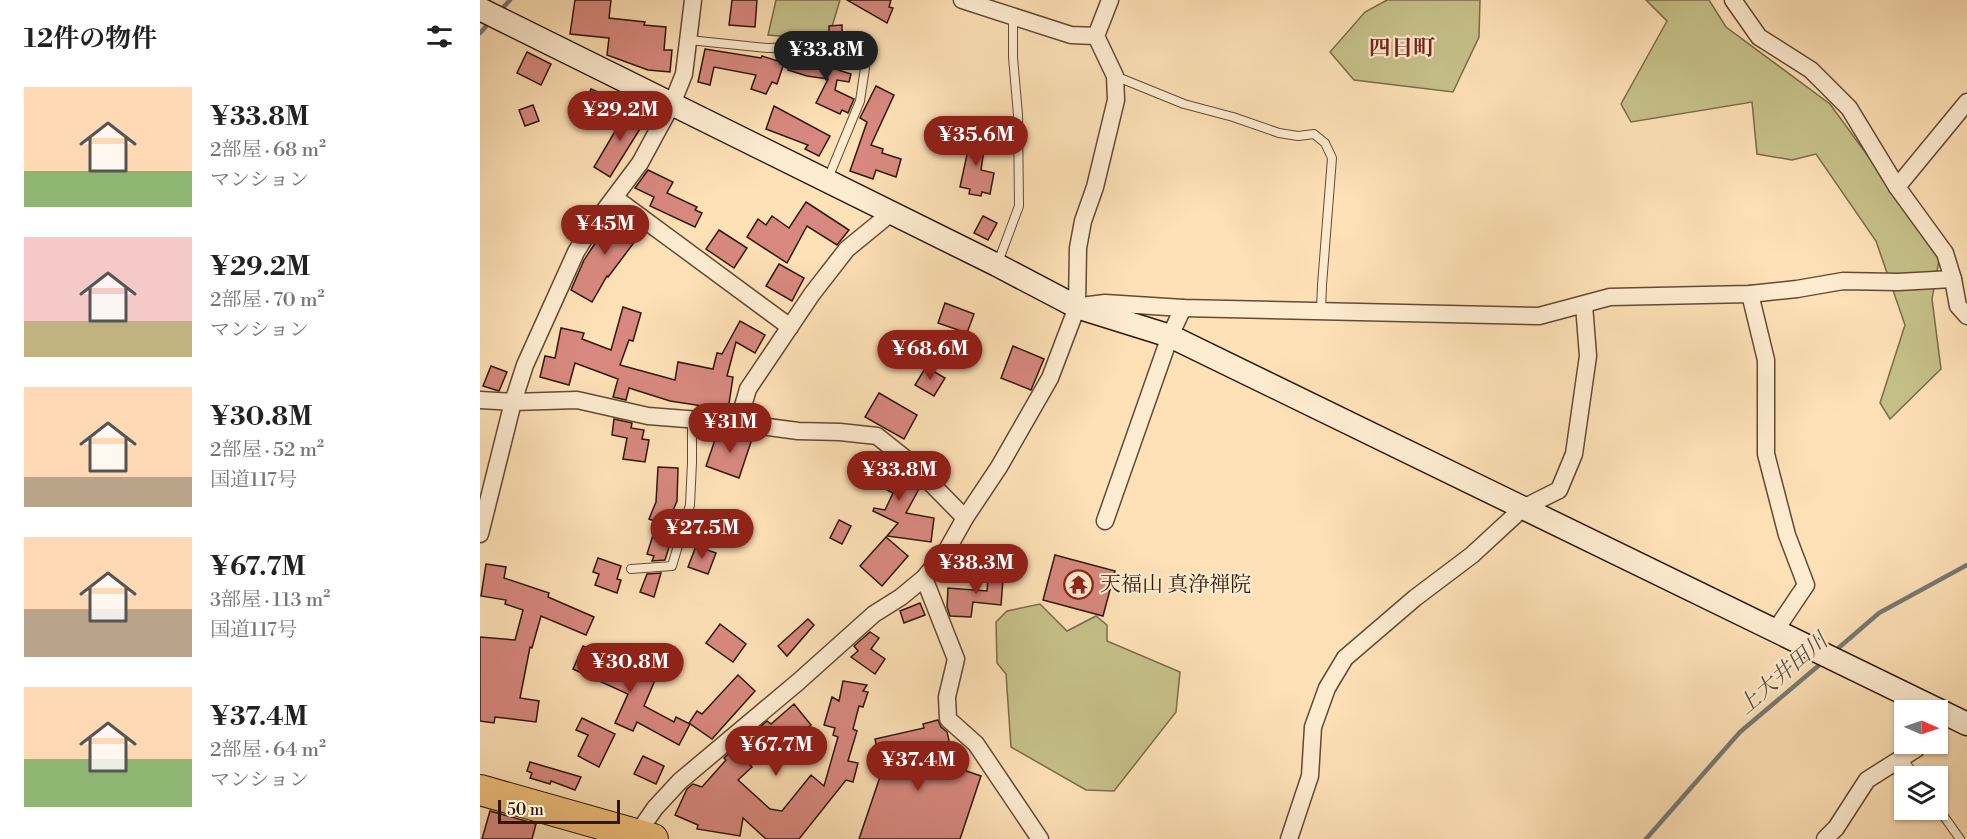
<!DOCTYPE html>
<html lang="ja">
<meta charset="utf-8">
<style>
body{margin:0;font-family:"Libre Bodoni","Noto Serif JP",serif;background:#f6f6f6;color:#222;height:100vh;display:flex;flex-direction:column;font-size:22px;white-space:nowrap}
*{box-sizing:border-box;margin:0}
p{font-size:20px;color:#767676}
.icon{flex:none;width:33px;height:33px;fill:none;stroke:currentColor;stroke-width:2;stroke-linecap:round;stroke-linejoin:round}
.map{position:relative;flex:1;overflow:hidden}
.details{display:flex;flex-direction:column;background:#fff;width:480px}
.details>*{flex:none}
.needle{width:39px;rotate:92deg}
.tools{position:absolute;left:1414px;top:700px;display:grid;gap:12px}
.tools a{display:grid;place-items:center;width:54px;height:54px;border-radius:0px;background:#fff;box-shadow:0 2px 4px #0004;font-size:30px}
.scale{position:absolute;left:18px;bottom:15px;width:122px;box-sizing:border-box;padding-left:6px;border:3px solid #311808;border-top:0;font-size:16px;line-height:21px;white-space:nowrap;color:#311808;-webkit-text-stroke:4px #feecd0;paint-order:stroke}
.price{position:absolute;translate:-50% -51px;padding:0 14px;border-radius:21px;background:#8f2418;color:#fff;font-size:20px;line-height:39px;filter:drop-shadow(0 2px 3px #0008)}
.price::after{content:'';position:absolute;left:50%;top:36px;width:18px;height:14px;margin-left:-9px;background:inherit;clip-path:polygon(0 0,100% 0,50% 100%)}
.price.on{background:#222;color:#fff}
ul{padding:0;list-style:none}
li{display:flex;align-items:center;gap:18px;height:150px;padding:0 24px}
li span{display:grid;place-items:center;flex:none;width:168px;height:120px;border-radius:0px;color:#555}
li>.icon{margin-inline-start:auto}
span .icon{width:72px;height:72px;fill:#fffc;stroke-width:1}
li b{font-size:26px}
h2{display:flex;justify-content:space-between;align-items:center;height:72px;padding:0 24px;font-size:26px}
main{display:flex;flex:1;min-height:0}
.map>svg:first-child{display:block}
.green{fill:#c6c18a;stroke:#7c6c49;stroke-width:1.5}
.lines{fill:none;stroke-linecap:round;stroke-linejoin:round}
.stream{stroke:#777973;stroke-width:4.5}
.building{fill:#d8897f;stroke:#311808;stroke-width:1.5}
.lane-casing{stroke:#644a34;stroke-width:10}
.street-casing{stroke:#644a34;stroke-width:19}
.secondary-casing{stroke:#311808;stroke-width:25}
.highway-casing{stroke:#311808;stroke-width:32}
.lane{stroke:#feecd0;stroke-width:8}
.street{stroke:#feecd0;stroke-width:16}
.secondary{stroke:#feecd0;stroke-width:22}
.highway{stroke:#efc07c;stroke-width:30}
.labels{text-anchor:middle;dominant-baseline:central;stroke-width:4.5;stroke-linejoin:round;paint-order:stroke}
.poi-label{font-size:21px;fill:#311808;stroke:#feecd0;text-anchor:start}
.neighbourhood-label{font-size:22px;font-weight:bold;fill:#7a1f14;stroke:#feecd0}
.water-label{font-size:22px;font-style:italic;fill:#5a5147;stroke:#feecd0}
</style>
<main>
<section class="details">
<h2>12件の物件<svg class="icon" aria-label="filters" viewBox="0 0 24 24"><path d="M4 7h16M4 17h16"/><circle cx="9" cy="7" r="2"/><circle cx="15" cy="17" r="2"/></svg></h2>
<ul>
<li><span style="background:linear-gradient(#ffd9b3 70%,#8fb573 0)"><svg class="icon" aria-label="home" viewBox="0 0 24 24"><path d="M3 11l9-7 9 7M6 9v11h12V9"/></svg></span><div><b>¥33.8M</b><p>2部屋 · 68 m²</p><p>マンション</p></div></li>
<li><span style="background:linear-gradient(#f6c9c9 70%,#c2b280 0)"><svg class="icon" aria-label="home" viewBox="0 0 24 24"><path d="M3 11l9-7 9 7M6 9v11h12V9"/></svg></span><div><b>¥29.2M</b><p>2部屋 · 70 m²</p><p>マンション</p></div></li>
<li><span style="background:linear-gradient(#ffd9b3 75%,#b9a48a 0)"><svg class="icon" aria-label="home" viewBox="0 0 24 24"><path d="M3 11l9-7 9 7M6 9v11h12V9"/></svg></span><div><b>¥30.8M</b><p>2部屋 · 52 m²</p><p>国道117号</p></div></li>
<li><span style="background:linear-gradient(#ffd9b3 60%,#b9a48a 0)"><svg class="icon" aria-label="home" viewBox="0 0 24 24"><path d="M3 11l9-7 9 7M6 9v11h12V9"/></svg></span><div><b>¥67.7M</b><p>3部屋 · 113 m²</p><p>国道117号</p></div></li>
<li><span style="background:linear-gradient(#ffd9b3 60%,#8fb573 0)"><svg class="icon" aria-label="home" viewBox="0 0 24 24"><path d="M3 11l9-7 9 7M6 9v11h12V9"/></svg></span><div><b>¥37.4M</b><p>2部屋 · 64 m²</p><p>マンション</p></div></li>
</ul>
</section>
<div class="map">
<svg width="1487" height="839" viewBox="0 0 1487 839">
<rect width="100%" height="100%" fill="#fee1b7"/>
<filter id="stains"><feTurbulence type="fractalNoise" baseFrequency=".00333" numOctaves="4"/><feColorMatrix values="0 0 0 0 .2 0 0 0 0 .09 0 0 0 0 .02 0 0 0 .5 -.17"/></filter>
<radialGradient id="worn" r=".72"><stop offset=".6" stop-color="#630" stop-opacity="0"/><stop offset="1" stop-color="#630" stop-opacity=".3"/></radialGradient>
<g class="green">
<path d="M296,0H360L348,40L288,35Z"/>
<path d="M907,0H1000L999,37L973,92L874,80L850,52L885,12Z"/>
<path d="M1166,0H1229L1246,27L1350,104L1460,255L1452,299L1461,369L1410,419L1400,403L1425,325L1396,241L1336,154L1312,160L1277,154L1272,102L1151,122L1141,104L1187,21Z"/>
<path d="M560,604L587,631L616,616L627,625V641L700,672L696,712L634,791L606,790L531,747L526,674L517,663L516,622L527,611Z"/>
</g>
<g class="lines">
<g class="stream">
<path d="M20,11L30,0"/>
<path d="M0,33L10,22"/>
<path d="M1355,651L1399,613L1487,565"/>
<path d="M1166,839L1260,732L1344,661"/>
</g>
</g>
<g class="building">
<path d="M95,0H131L129,18L165,22L164,25L186,27L184,50H192L190,72L168,70L127,55L129,38L90,34Z"/>
<path d="M252,0H277L275,27L249,25Z"/>
<path d="M367,0H411L409,7L413,8L407,23Z"/>
<path d="M362,25V45L349,42V26Z"/>
<path d="M225,49L281,58L282,56L304,63L297,84L292,82L286,94L271,89L276,75L234,67L230,85L218,82Z"/>
<path d="M47,52L71,64L61,85L37,73Z"/>
<path d="M350,55L360,58L358,70L371,74L369,82L357,80L355,90L374,99L368,113L362,110L360,114L336,103L348,79L327,76L308,70L312,58L341,65L342,56L350,57Z"/>
<path d="M396,86L414,95L391,145L403,149L402,153L421,159L416,177L396,170L393,179L370,171L387,122L380,118Z"/>
<path d="M111,89L125,95L117,114L103,108Z"/>
<path d="M53,105L59,121L45,126L39,110Z"/>
<path d="M294,106L350,136L339,156L325,149L328,145L286,129Z"/>
<path d="M153,108L168,116L130,177L114,167L144,116L148,118Z"/>
<path d="M511,120L526,121L525,135H510Z"/>
<path d="M486,133L506,136L501,170L514,173L510,194L502,192L501,196L489,194L490,189L480,187L488,150H484Z"/>
<path d="M168,170L193,182L187,193L217,207L215,210L222,213L215,227L170,206L174,197L155,188Z"/>
<path d="M326,202L369,230L357,245L327,226L307,263L267,237L278,219L286,225L292,216L309,228Z"/>
<path d="M136,212L162,232L128,277L127,276L112,302L91,290L104,260Z"/>
<path d="M503,216L517,223L508,240L494,233Z"/>
<path d="M239,230L267,248L254,268L226,249Z"/>
<path d="M299,264L324,278L312,301L286,286Z"/>
<path d="M465,303L494,314L487,333L458,323Z"/>
<path d="M143,307L161,313L153,341L149,340L140,365L195,380L198,362L233,369L237,353L242,354L260,321L285,335L275,353L256,342L247,376L253,377L248,410L190,401L149,388L146,400L133,397L138,379L95,363L89,385L60,377L65,356L75,358L81,328L104,333L102,339L131,350Z"/>
<path d="M533,346L564,359L551,390L521,378Z"/>
<path d="M11,366L27,372L19,391L3,386Z"/>
<path d="M446,367L465,378L454,396L435,385Z"/>
<path d="M399,393L437,415L424,439L385,417Z"/>
<path d="M134,419L152,423L151,428L164,430L162,439L169,440L165,462L143,459L147,438L132,435Z"/>
<path d="M248,433L273,436L259,478L226,466L237,434L246,438Z"/>
<path d="M387,456L434,481L440,487L426,513L454,518L451,542L407,536L418,523L393,511L394,508L405,510L413,493L378,475Z"/>
<path d="M178,467L198,468L197,501L188,522L196,525L185,560L172,561L174,556L167,554L174,532L181,534L185,525L169,519L176,502Z"/>
<path d="M359,520L371,526L362,544L350,538Z"/>
<path d="M406,537L428,556L402,586L380,566Z"/>
<path d="M216,546L236,553L228,574L208,567Z"/>
<path d="M575,555L635,571L623,616L563,600Z"/>
<path d="M118,558L141,566L137,579L141,580L137,593L115,585L119,574L113,572Z"/>
<path d="M6,564L26,567L24,578L69,593L68,597L114,617L106,635L61,616L52,648L50,647L40,698L59,701L56,722L15,717L14,723L0,721V637L35,640L43,610L25,604L26,600L1,596Z"/>
<path d="M509,566L524,567L521,605L493,602L491,617L470,616L467,607L468,588L507,591Z"/>
<path d="M181,573L174,597L160,592L167,574Z"/>
<path d="M440,603L445,615L424,623L420,611Z"/>
<path d="M328,619L334,625L307,656L298,646Z"/>
<path d="M240,624L266,644L253,662L226,643Z"/>
<path d="M390,632L399,638L391,649L405,659L395,674L371,657L378,651L374,646Z"/>
<path d="M103,646L176,678L164,706L194,722L196,717L210,724L199,745L157,722L153,731L135,723L148,694L93,669Z"/>
<path d="M258,675L275,691L232,739L209,723L217,711L222,714Z"/>
<path d="M363,681L387,685L383,691L388,692L383,707L379,706L373,729L377,731L368,761L378,763L373,782L366,780L319,839H286L263,818L260,836L217,829L218,825L195,815L207,789L213,784L222,787L246,760L244,758L287,721L291,724L314,704L331,725L311,742L303,732L269,764L272,767L258,780L290,809L302,811L331,775L344,786L358,737L353,735L355,728L344,725L352,697L359,701Z"/>
<path d="M102,718L135,734L119,767L98,756L108,735L96,730Z"/>
<path d="M458,720L461,727L467,732L470,745L411,759L468,778L472,766L501,776L480,839H379L402,771L395,739L444,728L443,724Z"/>
<path d="M163,756L184,766L176,784L154,774Z"/>
<path d="M50,762L101,777L95,790L71,781L70,784L50,778L52,773L47,771Z"/>
<path d="M10,811L56,824L52,839H2Z"/>
</g>
<g class="lines">
<defs>
<g id="lane">
<path d="M209,40L287,48L344,47L373,55L385,68L380,101L347,181"/>
<path d="M635,76L704,104L753,117L799,133L818,136L834,134L845,143L852,158L842,285L841,311"/>
<path d="M517,265L539,206L538,115L533,57V17"/>
<path d="M151,569L192,566L210,505L212,462V419"/>
<path d="M1422,758L1436,777"/>
<path d="M1458,808L1480,839"/>
</g>
<g id="street">
<path d="M482,0L591,35L616,36"/>
<path d="M1253,0L1279,37L1331,70L1369,108L1417,187L1465,253L1473,279L1478,306L1487,316"/>
<path d="M1417,187L1487,102"/>
<path d="M135,198L310,327"/>
<path d="M1270,294L1286,360V454L1307,535L1326,585L1295,631"/>
<path d="M601,306L625,303L703,308L1059,316L1130,297L1270,294L1317,289L1363,281L1418,282L1473,279"/>
<path d="M0,400L33,402L97,400L168,416L258,423L318,431L360,432L397,436L431,463L485,518"/>
<path d="M258,423L268,389L332,294L367,249L411,213"/>
<path d="M625,521L690,336L703,308"/>
<path d="M0,534L33,402L45,365L96,252L109,231L160,163L192,104L204,74L213,0"/>
<path d="M444,578L476,659L467,697L468,719L496,744L560,839"/>
<path d="M157,834L175,808L200,781L318,682L394,614L421,597L444,578L467,550L485,518L519,467L570,378L597,307L598,248L603,221L615,187L636,100L635,76L616,36L630,0"/>
<path d="M809,839L830,776L833,727L847,688L865,658L935,598L992,555L1043,508L1079,490L1094,454L1108,356L1104,305"/>
<path d="M1345,839L1356,828L1387,780L1436,749L1440,744"/>
</g>
<path id="secondary" d="M0,9L517,265L597,307L690,336L1487,724"/>
<path id="highway" d="M0,790L173,839"/>
</defs>
<use href="#lane" class="lane-casing"/>
<use href="#street" class="street-casing"/>
<use href="#secondary" class="secondary-casing"/>
<use href="#highway" class="highway-casing"/>
<use href="#lane" class="lane"/>
<use href="#street" class="street"/>
<use href="#secondary" class="secondary"/>
<use href="#highway" class="highway"/>
</g>
<defs>
<symbol id="temple-ring" viewBox="-11 -11 22 22"><circle r="9.5" fill="#feecd0" stroke="#8f2418" stroke-width="1.5"/><path d="M0-6L5-2H3V0L6.5 2.5H4V6H1.5V3h-3V6H-4V2.5H-6.5L-3 0V-2H-5Z" fill="#8f2418"/></symbol>
</defs>
<g fill-rule="evenodd">
<use href="#temple-ring" x="582" y="568" width="33" height="33"/>
</g>
<g class="labels">
<g class="poi-label">
<text x="620" y="585">天福山 真浄禅院</text>
</g>
<g class="neighbourhood-label">
<text x="922" y="48">四日町</text>
</g>
<g class="water-label">
<text transform="translate(1303 674) rotate(-41)">上大井田川</text>
</g>
</g>
<rect width="100%" height="100%" filter="url(#stains)"/>
<rect width="100%" height="100%" fill="url(#worn)"/>
</svg>
<div class="tools">
<a><svg class="needle" viewBox="-14 -14 28 28"><path d="M0-13l5 13h-10z" fill="#e53935"/><path d="M0 13l5-13h-10z" fill="#767676"/></svg></a>
<a><svg class="icon" aria-label="layers" viewBox="0 0 24 24"><path d="M12 4l9 5-9 5-9-5zM3 14l9 5 9-5"/></svg></a>
</div>
<div class="scale">50 m</div>
<b class="price on" style="left:346px;top:82px">¥33.8M</b>
<b class="price" style="left:140px;top:142px">¥29.2M</b>
<b class="price" style="left:496px;top:167px">¥35.6M</b>
<b class="price" style="left:125px;top:256px">¥45M</b>
<b class="price" style="left:450px;top:381px">¥68.6M</b>
<b class="price" style="left:250px;top:454px">¥31M</b>
<b class="price" style="left:419px;top:502px">¥33.8M</b>
<b class="price" style="left:222px;top:560px">¥27.5M</b>
<b class="price" style="left:496px;top:595px">¥38.3M</b>
<b class="price" style="left:150px;top:694px">¥30.8M</b>
<b class="price" style="left:296px;top:777px">¥67.7M</b>
<b class="price" style="left:438px;top:792px">¥37.4M</b>
</div>
</main>
